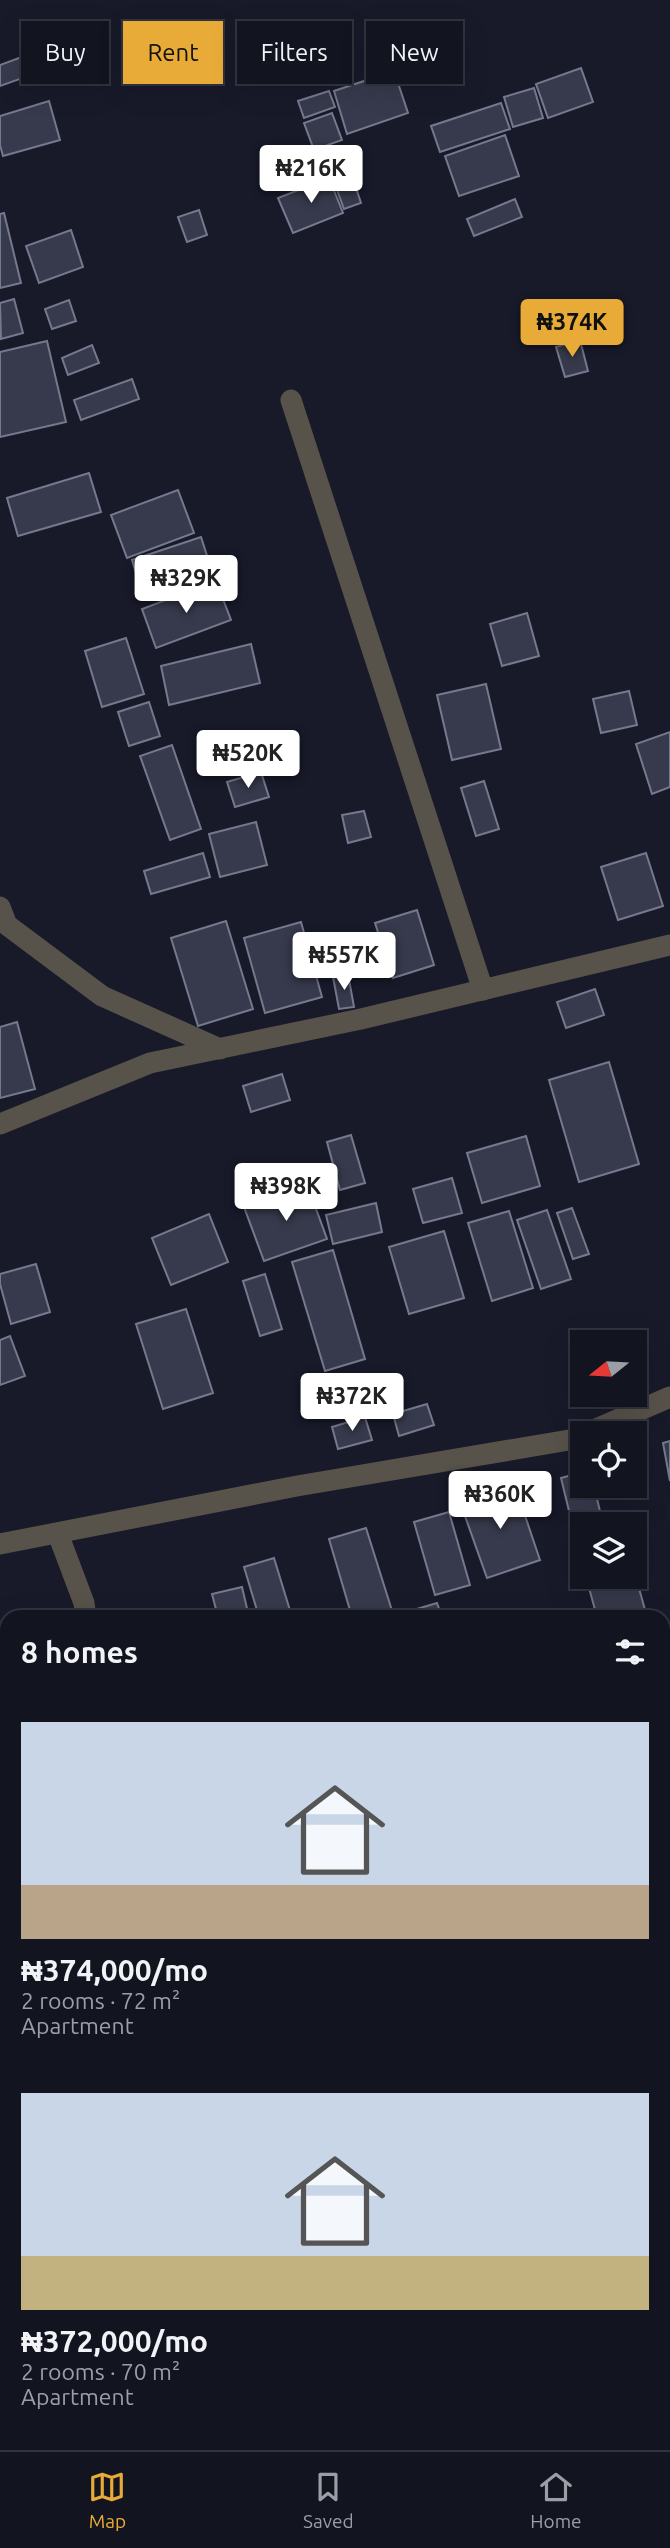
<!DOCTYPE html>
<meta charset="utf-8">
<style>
body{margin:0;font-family:Ubuntu,sans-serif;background:#1b1d29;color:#f1f3f6;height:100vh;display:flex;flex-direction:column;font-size:26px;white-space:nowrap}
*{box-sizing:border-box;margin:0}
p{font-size:23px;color:#9c9ea5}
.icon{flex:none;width:38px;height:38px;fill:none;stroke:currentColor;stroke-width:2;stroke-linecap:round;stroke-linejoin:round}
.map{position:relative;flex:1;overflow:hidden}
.details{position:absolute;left:0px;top:1610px;width:670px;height:840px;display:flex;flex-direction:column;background:#121420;border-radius:21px 21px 0 0;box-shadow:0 7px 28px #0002,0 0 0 2px #31333e}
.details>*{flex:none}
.banner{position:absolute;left:21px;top:21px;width:628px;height:63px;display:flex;gap:14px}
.needle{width:46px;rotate:252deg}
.tools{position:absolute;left:570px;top:1330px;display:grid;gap:14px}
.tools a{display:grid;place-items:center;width:77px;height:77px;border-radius:0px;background:#121420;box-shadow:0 7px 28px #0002,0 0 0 2px #31333e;font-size:35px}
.price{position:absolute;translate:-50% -60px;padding:0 16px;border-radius:7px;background:#fff;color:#222;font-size:23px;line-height:46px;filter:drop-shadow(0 2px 4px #0008)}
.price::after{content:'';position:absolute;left:50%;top:42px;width:21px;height:16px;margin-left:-10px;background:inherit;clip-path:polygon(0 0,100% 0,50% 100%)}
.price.selected{background:#e9ab38;color:#111}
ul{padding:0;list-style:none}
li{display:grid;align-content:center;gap:14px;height:371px;padding:0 21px}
li span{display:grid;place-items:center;height:217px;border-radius:0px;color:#555}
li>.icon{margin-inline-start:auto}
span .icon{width:126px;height:126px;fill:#fffc;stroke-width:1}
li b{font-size:30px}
h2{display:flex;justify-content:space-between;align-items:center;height:84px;padding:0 21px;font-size:30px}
.pill{padding:0 24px;border-radius:0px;background:#121420;box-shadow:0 7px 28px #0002,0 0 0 2px #31333e;font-size:24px;line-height:63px}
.pill.selected{background:#e9ab38;color:#111}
.tabs{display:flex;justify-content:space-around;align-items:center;height:98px;border-top:2px solid #31333e;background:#121420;font-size:19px;color:#9c9ea5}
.tabs a{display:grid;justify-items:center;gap:4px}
.tabs .selected{color:#e9ab38}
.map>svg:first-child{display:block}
.building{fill:#373a4c;stroke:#75798d;stroke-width:2}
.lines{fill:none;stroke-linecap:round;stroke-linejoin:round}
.street{stroke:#57524a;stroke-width:21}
</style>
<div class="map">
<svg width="670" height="2450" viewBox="0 0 670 2450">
<rect width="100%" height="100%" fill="#181a2a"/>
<g class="building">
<path d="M27,55L34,74L0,86V65Z"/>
<path d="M581,68L593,102L548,118L536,84Z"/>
<path d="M394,71L408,113L347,134L334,91Z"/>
<path d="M534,88L543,118L513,127L504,97Z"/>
<path d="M329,91L335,107L304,118L298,101Z"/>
<path d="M49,101L60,140L3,156L0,145V116Z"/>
<path d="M501,103L510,129L440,152L431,126Z"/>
<path d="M332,113L342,140L314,150L304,123Z"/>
<path d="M505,135L519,176L459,196L445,156Z"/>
<path d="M350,170L361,203L344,209L332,176Z"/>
<path d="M329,178L343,213L293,233L278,198Z"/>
<path d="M515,199L522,217L474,236L467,219Z"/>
<path d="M199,210L207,235L187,242L178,217Z"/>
<path d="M4,213L21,283L0,288V214Z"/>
<path d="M71,230L83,267L39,283L26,246Z"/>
<path d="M14,299L23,333L1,339L0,303Z"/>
<path d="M69,300L76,321L52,329L45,309Z"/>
<path d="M580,340L588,371L565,377L556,347Z"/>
<path d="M47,341L66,422L0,437V352Z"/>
<path d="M92,345L99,363L68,375L62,358Z"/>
<path d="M132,379L139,399L81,420L74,400Z"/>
<path d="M89,473L101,512L18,536L7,498Z"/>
<path d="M178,490L194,533L127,558L111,515Z"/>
<path d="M201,537L213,574L143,597L132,560Z"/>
<path d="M216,581L231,620L156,648L142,609Z"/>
<path d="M527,613L539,656L502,666L490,624Z"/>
<path d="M126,638L144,694L102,707L85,651Z"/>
<path d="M251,644L260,683L169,705L161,666Z"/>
<path d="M486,684L501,749L452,760L437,695Z"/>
<path d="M629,691L637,725L601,733L593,699Z"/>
<path d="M149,702L160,736L129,746L118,712Z"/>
<path d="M670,732V787L652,794L636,744Z"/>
<path d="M172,745L201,829L170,840L140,756Z"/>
<path d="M261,772L269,797L235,807L227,782Z"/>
<path d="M484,781L499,829L476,836L461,788Z"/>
<path d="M364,811L371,837L348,843L342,815Z"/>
<path d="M256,822L267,865L220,877L209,834Z"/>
<path d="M203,853L210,877L151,894L144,871Z"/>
<path d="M646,853L663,906L618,920L601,867Z"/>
<path d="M417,910L434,965L393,978L375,923Z"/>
<path d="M226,921L253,1009L198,1026L171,938Z"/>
<path d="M301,922L322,997L265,1013L244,938Z"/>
<path d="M348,974L354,1007L339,1009L333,977Z"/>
<path d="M595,989L604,1015L566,1028L557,1002Z"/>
<path d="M17,1022L35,1089L0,1098V1027Z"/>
<path d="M609,1062L639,1164L579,1182L549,1080Z"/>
<path d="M282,1074L290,1100L251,1112L243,1086Z"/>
<path d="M351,1135L365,1183L340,1190L327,1142Z"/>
<path d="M526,1136L540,1186L482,1203L467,1153Z"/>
<path d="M452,1178L462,1213L423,1223L413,1189Z"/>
<path d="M307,1184L327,1239L264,1261L244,1207Z"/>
<path d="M376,1203L382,1232L333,1244L326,1215Z"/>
<path d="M572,1208L589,1254L573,1259L557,1213Z"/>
<path d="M547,1210L571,1279L541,1289L517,1220Z"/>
<path d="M509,1211L533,1288L492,1301L468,1223Z"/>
<path d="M209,1214L228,1262L171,1285L152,1238Z"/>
<path d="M444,1231L464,1298L409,1314L389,1247Z"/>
<path d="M333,1250L365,1359L325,1371L292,1262Z"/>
<path d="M36,1264L50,1312L11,1324L0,1284V1274Z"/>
<path d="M265,1274L282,1329L260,1336L243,1281Z"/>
<path d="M186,1309L213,1393L163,1409L136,1324Z"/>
<path d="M10,1336L25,1376L0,1385V1340Z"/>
<path d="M427,1404L434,1425L399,1436L393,1414Z"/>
<path d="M365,1417L372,1440L338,1449L332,1427Z"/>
<path d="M670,1441V1481L663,1443Z"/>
<path d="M583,1472V1486H594L603,1524H583V1547L578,1548L561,1478Z"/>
<path d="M514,1483L540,1560L487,1578L460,1502Z"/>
<path d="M449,1512L470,1585L435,1595L414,1522Z"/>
<path d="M366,1528L394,1617H352L329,1539Z"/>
<path d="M274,1558L292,1617H259L244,1567Z"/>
<path d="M635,1574L647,1617H597L586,1577H635Z"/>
<path d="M242,1587L249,1617H218L212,1594Z"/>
<path d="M437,1603L442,1617H401L400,1614Z"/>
<path d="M670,1626V1687L663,1689V1628Z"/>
<path d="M7,1709V1772L0,1773V1710Z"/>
<path d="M670,1782V1813L663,1815V1784Z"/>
<path d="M7,2018V2064L0,2066V2019Z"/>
<path d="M7,2088V2141L0,2143V2090Z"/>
<path d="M7,2147V2197L3,2198L0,2189V2149Z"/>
</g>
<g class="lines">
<g class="street">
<path d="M291,400L483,990"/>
<path d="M0,907L7,925L102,996L220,1049"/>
<path d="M0,1124L150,1063L361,1019L670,945"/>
<path d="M587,1433L670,1397"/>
<path d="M58,1534L84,1603L86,1617"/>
<path d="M0,1544L297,1486L575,1439L583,1435"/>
<path d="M663,1843L670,1842"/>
<path d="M0,1846L7,1842"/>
<path d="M314,2443L316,2450"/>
</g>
</g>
</svg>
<div class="tools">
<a><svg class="needle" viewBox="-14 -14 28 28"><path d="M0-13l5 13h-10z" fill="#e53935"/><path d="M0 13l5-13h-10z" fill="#9c9ea5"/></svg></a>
<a><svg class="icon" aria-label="locate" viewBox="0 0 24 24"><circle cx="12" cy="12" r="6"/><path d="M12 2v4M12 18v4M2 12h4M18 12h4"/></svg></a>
<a><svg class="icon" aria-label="layers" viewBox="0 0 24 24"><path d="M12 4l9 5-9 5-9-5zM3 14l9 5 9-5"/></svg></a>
</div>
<b class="price" style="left:311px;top:205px">₦216K</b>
<b class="price selected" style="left:572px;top:359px">₦374K</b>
<b class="price" style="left:186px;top:615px">₦329K</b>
<b class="price" style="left:248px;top:790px">₦520K</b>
<b class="price" style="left:344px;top:992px">₦557K</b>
<b class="price" style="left:286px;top:1223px">₦398K</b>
<b class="price" style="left:352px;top:1433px">₦372K</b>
<b class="price" style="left:500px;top:1531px">₦360K</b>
<div class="banner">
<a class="pill">Buy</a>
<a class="pill selected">Rent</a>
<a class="pill">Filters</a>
<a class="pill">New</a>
</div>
<section class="details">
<h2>8 homes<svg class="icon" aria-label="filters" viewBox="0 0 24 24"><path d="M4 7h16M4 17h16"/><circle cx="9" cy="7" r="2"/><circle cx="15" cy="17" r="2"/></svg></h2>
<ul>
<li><span style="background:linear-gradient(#c9d6e8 75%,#b9a48a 0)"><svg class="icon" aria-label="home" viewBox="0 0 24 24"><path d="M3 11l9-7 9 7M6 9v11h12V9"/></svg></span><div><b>₦374,000/mo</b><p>2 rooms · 72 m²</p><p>Apartment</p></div></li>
<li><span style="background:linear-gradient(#c9d6e8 75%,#c2b280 0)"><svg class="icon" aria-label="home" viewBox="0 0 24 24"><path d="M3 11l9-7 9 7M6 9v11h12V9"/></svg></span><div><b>₦372,000/mo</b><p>2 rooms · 70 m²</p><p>Apartment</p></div></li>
</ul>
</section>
</div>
<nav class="tabs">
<a class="selected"><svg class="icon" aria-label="map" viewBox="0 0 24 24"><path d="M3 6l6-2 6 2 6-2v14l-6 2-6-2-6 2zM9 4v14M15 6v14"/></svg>Map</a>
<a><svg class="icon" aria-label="saved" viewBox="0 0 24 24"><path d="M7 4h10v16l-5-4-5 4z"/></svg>Saved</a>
<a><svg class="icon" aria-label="home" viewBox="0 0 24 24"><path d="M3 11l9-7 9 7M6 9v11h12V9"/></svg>Home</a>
</nav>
